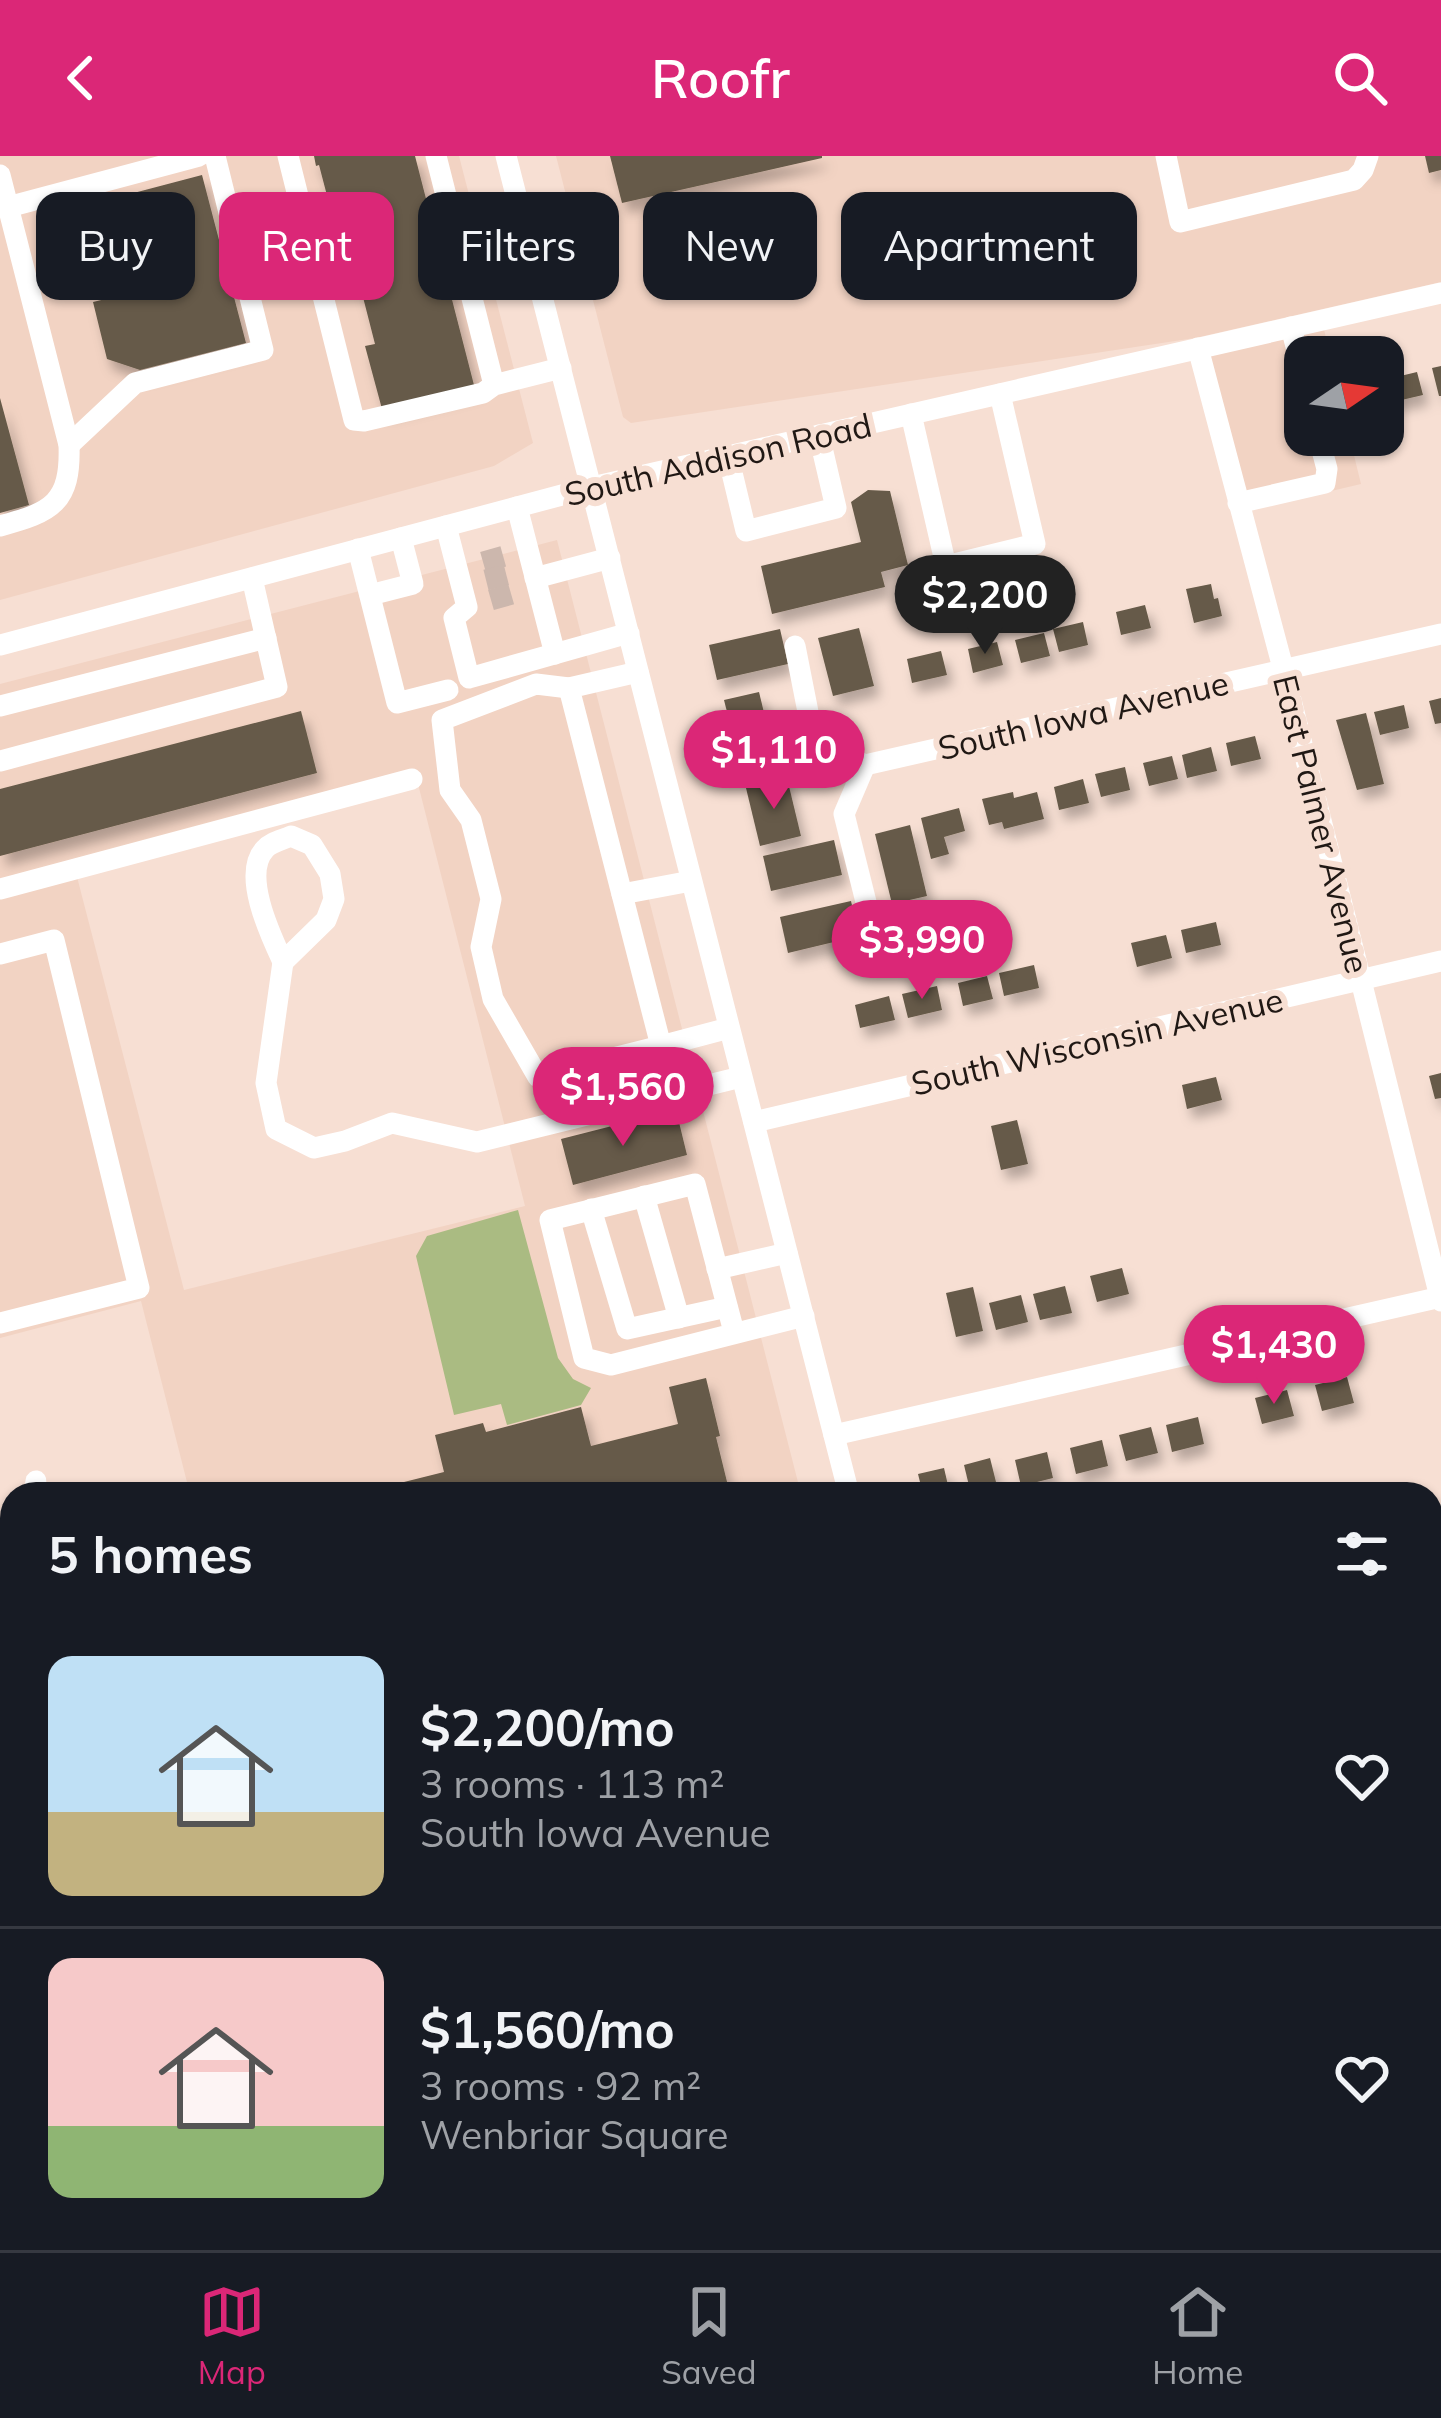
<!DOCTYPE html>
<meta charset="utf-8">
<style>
body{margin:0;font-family:Mulish,sans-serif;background:#20242c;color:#f1f3f6;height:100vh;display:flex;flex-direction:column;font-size:45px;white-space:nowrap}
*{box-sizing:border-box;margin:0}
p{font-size:39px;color:#9ea1a6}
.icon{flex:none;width:66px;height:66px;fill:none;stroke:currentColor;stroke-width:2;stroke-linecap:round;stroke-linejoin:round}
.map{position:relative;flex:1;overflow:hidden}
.sheet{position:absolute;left:0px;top:1326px;width:1443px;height:768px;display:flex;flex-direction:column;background:#171b24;border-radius:36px 36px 0 0;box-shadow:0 3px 9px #0004}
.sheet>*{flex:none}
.hud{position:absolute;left:36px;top:36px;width:1371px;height:108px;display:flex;gap:24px}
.needle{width:78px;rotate:77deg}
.fabs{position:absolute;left:1284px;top:180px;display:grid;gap:24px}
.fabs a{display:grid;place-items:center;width:120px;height:120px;border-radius:24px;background:#171b24;box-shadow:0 3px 9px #0004;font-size:60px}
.price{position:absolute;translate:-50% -102px;padding:0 27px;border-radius:42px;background:#db2777;color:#fff;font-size:39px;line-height:78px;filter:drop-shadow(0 3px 6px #0008)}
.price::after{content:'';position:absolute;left:50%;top:72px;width:36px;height:27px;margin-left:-18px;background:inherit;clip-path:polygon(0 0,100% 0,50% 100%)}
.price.active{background:#222;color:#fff}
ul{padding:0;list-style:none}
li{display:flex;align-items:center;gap:36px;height:300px;padding:0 48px}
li+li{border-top:3px solid #363941}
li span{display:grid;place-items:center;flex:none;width:336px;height:240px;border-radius:24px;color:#555}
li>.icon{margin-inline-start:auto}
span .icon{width:144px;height:144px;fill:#fffc;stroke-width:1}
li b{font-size:51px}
h2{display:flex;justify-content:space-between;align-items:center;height:144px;padding:0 48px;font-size:51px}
.tag{padding:0 42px;border-radius:24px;background:#171b24;box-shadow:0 3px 9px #0004;font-size:42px;line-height:108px}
.tag.active{background:#db2777;color:#fff}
header{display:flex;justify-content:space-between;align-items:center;height:156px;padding:0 48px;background:#db2777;color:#fff;font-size:54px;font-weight:600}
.tabs{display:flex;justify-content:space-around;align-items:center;height:168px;border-top:3px solid #363941;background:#171b24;font-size:33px;color:#9ea1a6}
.tabs a{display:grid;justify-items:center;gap:6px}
.tabs .active{color:#db2777}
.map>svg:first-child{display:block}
.built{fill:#f2d3c3;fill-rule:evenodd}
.green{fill:#aabb82}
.building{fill:#665a48;filter:url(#shadow)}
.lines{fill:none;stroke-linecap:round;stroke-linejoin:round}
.minor-tunnel{stroke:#ccb7ad;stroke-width:21;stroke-dasharray:21 10;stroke-linecap:butt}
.minor{stroke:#fff;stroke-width:21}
.labels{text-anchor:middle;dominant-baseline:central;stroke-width:12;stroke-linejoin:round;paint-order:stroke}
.street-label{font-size:33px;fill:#201814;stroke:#f7dfd3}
</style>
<header><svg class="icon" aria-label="back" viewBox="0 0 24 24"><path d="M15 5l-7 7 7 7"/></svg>Roofr<svg class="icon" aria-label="search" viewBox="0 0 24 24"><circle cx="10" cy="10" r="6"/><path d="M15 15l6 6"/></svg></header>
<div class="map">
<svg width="1441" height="2094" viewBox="0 0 1441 2094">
<defs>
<filter id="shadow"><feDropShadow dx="6" dy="10" stdDeviation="6" flood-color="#0004"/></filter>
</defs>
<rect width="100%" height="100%" fill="#f7dfd3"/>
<g class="built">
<path d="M0,0H459L533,287L494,310L0,444Z"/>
<path d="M556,0H1441V126L1195,182L631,267L623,261Z"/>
<path d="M1324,173L1330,201H1305V279H1349L1361,328L1243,356L1204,199Z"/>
<path d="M557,384L801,1338H190L141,1145L0,1182V528ZM418,628L525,1050L184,1134L76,717Z"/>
</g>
<path class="green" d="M518,1054L558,1202L573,1223L591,1232L581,1249L507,1269L501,1248L454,1259L416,1100L427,1080Z"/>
<g class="building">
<path d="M314,0H415L474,229L382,253L365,190L375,188L344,67L335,70L319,9L316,10Z"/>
<path d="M610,0H822V2L622,47Z"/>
<path d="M1425,0H1441V14L1429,17Z"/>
<path d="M202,19L246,187L140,214L107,203L93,146L122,139L116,118L87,125L69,54Z"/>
<path d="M1441,210V240H1439L1432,212Z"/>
<path d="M1417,216L1423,239L1393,246L1388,223Z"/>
<path d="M0,242L29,349L0,357Z"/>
<path d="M868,334L890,335L908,409L881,416L885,431L772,458L761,410L861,386L851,346Z"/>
<path d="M1211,428L1214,443L1218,442L1222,460L1194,467L1186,433Z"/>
<path d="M1145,449L1151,472L1121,479L1116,456Z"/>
<path d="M1083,466L1088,489L1059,496L1053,473Z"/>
<path d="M859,472L874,530L833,540L818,482Z"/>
<path d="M780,473L788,508L717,524L709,489Z"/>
<path d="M1044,477L1050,500L1021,507L1015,484Z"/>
<path d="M997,486L1003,509L973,517L968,493Z"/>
<path d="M941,495L947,519L912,527L907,503Z"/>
<path d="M759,536L776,606L742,615L724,544Z"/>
<path d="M1441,542V567L1435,568L1429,545Z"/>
<path d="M1404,549L1409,572L1380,579L1374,556Z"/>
<path d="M301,555L317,617L0,700V633Z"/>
<path d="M1366,557L1384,628L1357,634L1336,564Z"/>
<path d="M1255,580L1261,603L1231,610L1226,587Z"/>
<path d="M1211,591L1217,615L1187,622L1182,599Z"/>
<path d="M1172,600L1178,623L1149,630L1143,607Z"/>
<path d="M1125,611L1130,634L1101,641L1095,618Z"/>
<path d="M787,622L801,680L760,690L746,632Z"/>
<path d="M1083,623L1089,647L1059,654L1054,631Z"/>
<path d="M1013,636L1014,642L1037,636L1044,663L1004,673L1002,666L989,669L982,643Z"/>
<path d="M959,652L965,675L944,681L949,698L931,703L921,662Z"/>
<path d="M910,669L927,740L892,748L875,678Z"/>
<path d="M834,684L842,719L771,735L763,700Z"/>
<path d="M851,745L859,780L788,797L780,761Z"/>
<path d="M1216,766L1221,789L1186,797L1181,774Z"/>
<path d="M1166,779L1172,802L1137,811L1131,787Z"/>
<path d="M1034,809L1039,832L1004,840L999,817Z"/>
<path d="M987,820L993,843L963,850L958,827Z"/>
<path d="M937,830L942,854L908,862L902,838Z"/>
<path d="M889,840L895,864L860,872L855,849Z"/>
<path d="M1441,917V942L1435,943L1429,920Z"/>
<path d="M1216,921L1222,944L1187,953L1182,929Z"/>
<path d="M677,958L687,999L573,1029L561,983L612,970L613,975Z"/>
<path d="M1017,964L1028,1008L1001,1014L991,970Z"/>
<path d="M1122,1112L1129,1138L1097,1146L1090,1120Z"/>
<path d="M1065,1130L1072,1157L1040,1164L1033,1138Z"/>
<path d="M973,1131L983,1175L956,1181L946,1137Z"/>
<path d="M1021,1139L1028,1166L996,1174L989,1147Z"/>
<path d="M1347,1221L1354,1247L1322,1255L1315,1229Z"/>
<path d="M706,1222L720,1280L716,1281L730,1338H673L670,1328L630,1338H386L384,1331L444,1316L435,1279L483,1267L486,1276L581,1251L591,1290L678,1268L669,1231Z"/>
<path d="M1287,1234L1294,1260L1262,1268L1255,1242Z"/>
<path d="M1198,1261L1204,1288L1172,1296L1166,1269Z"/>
<path d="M1151,1271L1158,1297L1126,1305L1119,1279Z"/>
<path d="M1102,1284L1108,1310L1076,1318L1070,1292Z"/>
<path d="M1047,1296L1053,1322L1021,1330L1015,1304Z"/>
<path d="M990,1302L999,1338H971L964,1309Z"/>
<path d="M944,1312L950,1338H923L918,1318Z"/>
<path d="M9,1563L12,1593L0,1597V1565Z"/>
<path d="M12,1616V1662L0,1665V1619Z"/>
<path d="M12,1679V1725L0,1728V1682Z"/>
<path d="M1441,1727V1755L1431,1757V1729Z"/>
<path d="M12,1732V1778L0,1781V1735Z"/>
<path d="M270,2082H277L281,2094H232Z"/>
<path d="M294,2082H336L339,2093L297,2094Z"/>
<path d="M353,2082H381L382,2083L355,2091Z"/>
<path d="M845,2082H857L860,2094H818L817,2089Z"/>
<path d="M874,2082H916L918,2093L876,2094Z"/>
</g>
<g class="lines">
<g class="minor-tunnel">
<path d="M483,406L508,399"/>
<path d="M486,424L514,417"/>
<path d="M491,444L519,436"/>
</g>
<g class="minor">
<path d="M288,0L354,264L364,265L483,237L494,229L561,212"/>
<path d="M436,0L494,229"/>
<path d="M506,0L849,1338"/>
<path d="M1166,0L1180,66L1354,24L1363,14L1368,0"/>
<path d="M0,19L69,289C71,347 52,356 0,370"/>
<path d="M8,51L199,0"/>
<path d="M1291,171L1305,226"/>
<path d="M1198,192L1283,512L1441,1145"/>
<path d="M911,258L946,410L1035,388L1000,238"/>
<path d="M69,289L135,227L263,194L215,0"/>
<path d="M728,300L746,375L836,352L819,279"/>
<path d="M1238,347L1325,327L1327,313L1318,279"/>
<path d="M517,351L555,498"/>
<path d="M446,370L467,451L454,462L469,522L629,477"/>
<path d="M358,393L397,547L448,534"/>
<path d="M535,422L610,402"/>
<path d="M370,439L413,428L401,382"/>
<path d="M0,489L592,331L1441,137"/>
<path d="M795,490L809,561L827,591L865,609"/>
<path d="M638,516L569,532L661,890L729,872"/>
<path d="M569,532L536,528L442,564L450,634L471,664L491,743L481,791L493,843L538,921L661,890"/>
<path d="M0,550L266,482"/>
<path d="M0,605L277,531L252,422"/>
<path d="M865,609L1441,478"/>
<path d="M865,609L844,658L867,750"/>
<path d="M291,680L312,689L330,718L334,743L326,764L283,806C271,780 241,718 265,693C271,686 282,684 291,680Z"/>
<path d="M0,733L412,623"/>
<path d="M622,738L691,725"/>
<path d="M0,798L54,784L139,1132L0,1167"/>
<path d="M283,806L266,927L276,973L314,992L345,985L392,967L477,986L741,921"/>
<path d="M754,966L1441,805"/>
<path d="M644,1040L679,1162"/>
<path d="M591,1053L627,1173L727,1151"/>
<path d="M717,1113L787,1097"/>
<path d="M734,1176L695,1028L550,1064L584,1202L611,1209L804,1160"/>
<path d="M834,1279L1441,1141"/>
<path d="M34,1338L36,1325"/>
<path d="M0,1458L12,1455"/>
<path d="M1431,1480L1441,1477"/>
<path d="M0,1679L12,1676"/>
<path d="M1431,1820L1441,1818"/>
<path d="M0,1944L12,1941"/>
<path d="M0,2058L10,2094"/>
<path d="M1040,2082L1043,2094"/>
<path d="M567,2094L614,2082"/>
</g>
</g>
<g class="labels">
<g class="street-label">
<text transform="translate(718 303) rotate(-13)">South Addison Road</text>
<text transform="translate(1083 559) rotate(-13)">South Iowa Avenue</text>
<text transform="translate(1322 668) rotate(76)">East Palmer Avenue</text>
<text transform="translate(1097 885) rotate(-13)">South Wisconsin Avenue</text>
</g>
</g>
</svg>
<div class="fabs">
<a><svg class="needle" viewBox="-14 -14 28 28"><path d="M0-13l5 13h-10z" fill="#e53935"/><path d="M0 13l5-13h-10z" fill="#9ea1a6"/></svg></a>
</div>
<b class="price active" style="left:985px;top:501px">$2,200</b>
<b class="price" style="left:774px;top:656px">$1,110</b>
<b class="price" style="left:922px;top:846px">$3,990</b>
<b class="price" style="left:623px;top:993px">$1,560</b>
<b class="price" style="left:1274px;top:1251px">$1,430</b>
<div class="hud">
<a class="tag">Buy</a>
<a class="tag active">Rent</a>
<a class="tag">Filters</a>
<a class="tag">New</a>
<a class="tag">Apartment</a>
</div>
<section class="sheet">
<h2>5 homes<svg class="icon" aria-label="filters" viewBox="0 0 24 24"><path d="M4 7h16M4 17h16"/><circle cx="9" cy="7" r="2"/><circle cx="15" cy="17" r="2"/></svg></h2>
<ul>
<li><span style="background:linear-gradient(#bfe0f5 65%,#c2b280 0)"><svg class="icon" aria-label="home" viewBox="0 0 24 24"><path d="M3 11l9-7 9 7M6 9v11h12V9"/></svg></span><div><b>$2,200/mo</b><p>3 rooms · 113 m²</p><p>South Iowa Avenue</p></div><svg class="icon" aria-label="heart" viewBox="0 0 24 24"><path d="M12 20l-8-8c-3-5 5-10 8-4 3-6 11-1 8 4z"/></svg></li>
<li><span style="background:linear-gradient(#f6c9c9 70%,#8fb573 0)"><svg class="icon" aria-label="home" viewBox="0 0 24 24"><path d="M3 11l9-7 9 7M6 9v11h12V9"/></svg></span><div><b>$1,560/mo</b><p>3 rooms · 92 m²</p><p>Wenbriar Square</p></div><svg class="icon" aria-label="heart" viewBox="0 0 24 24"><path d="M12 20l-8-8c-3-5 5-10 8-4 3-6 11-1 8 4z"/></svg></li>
</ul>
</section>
</div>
<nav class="tabs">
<a class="active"><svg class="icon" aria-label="map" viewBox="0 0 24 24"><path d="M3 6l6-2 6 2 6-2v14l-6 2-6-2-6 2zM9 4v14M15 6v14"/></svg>Map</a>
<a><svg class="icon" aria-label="saved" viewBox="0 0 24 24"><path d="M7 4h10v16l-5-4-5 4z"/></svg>Saved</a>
<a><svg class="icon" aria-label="home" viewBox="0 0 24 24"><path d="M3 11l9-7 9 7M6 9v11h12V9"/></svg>Home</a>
</nav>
